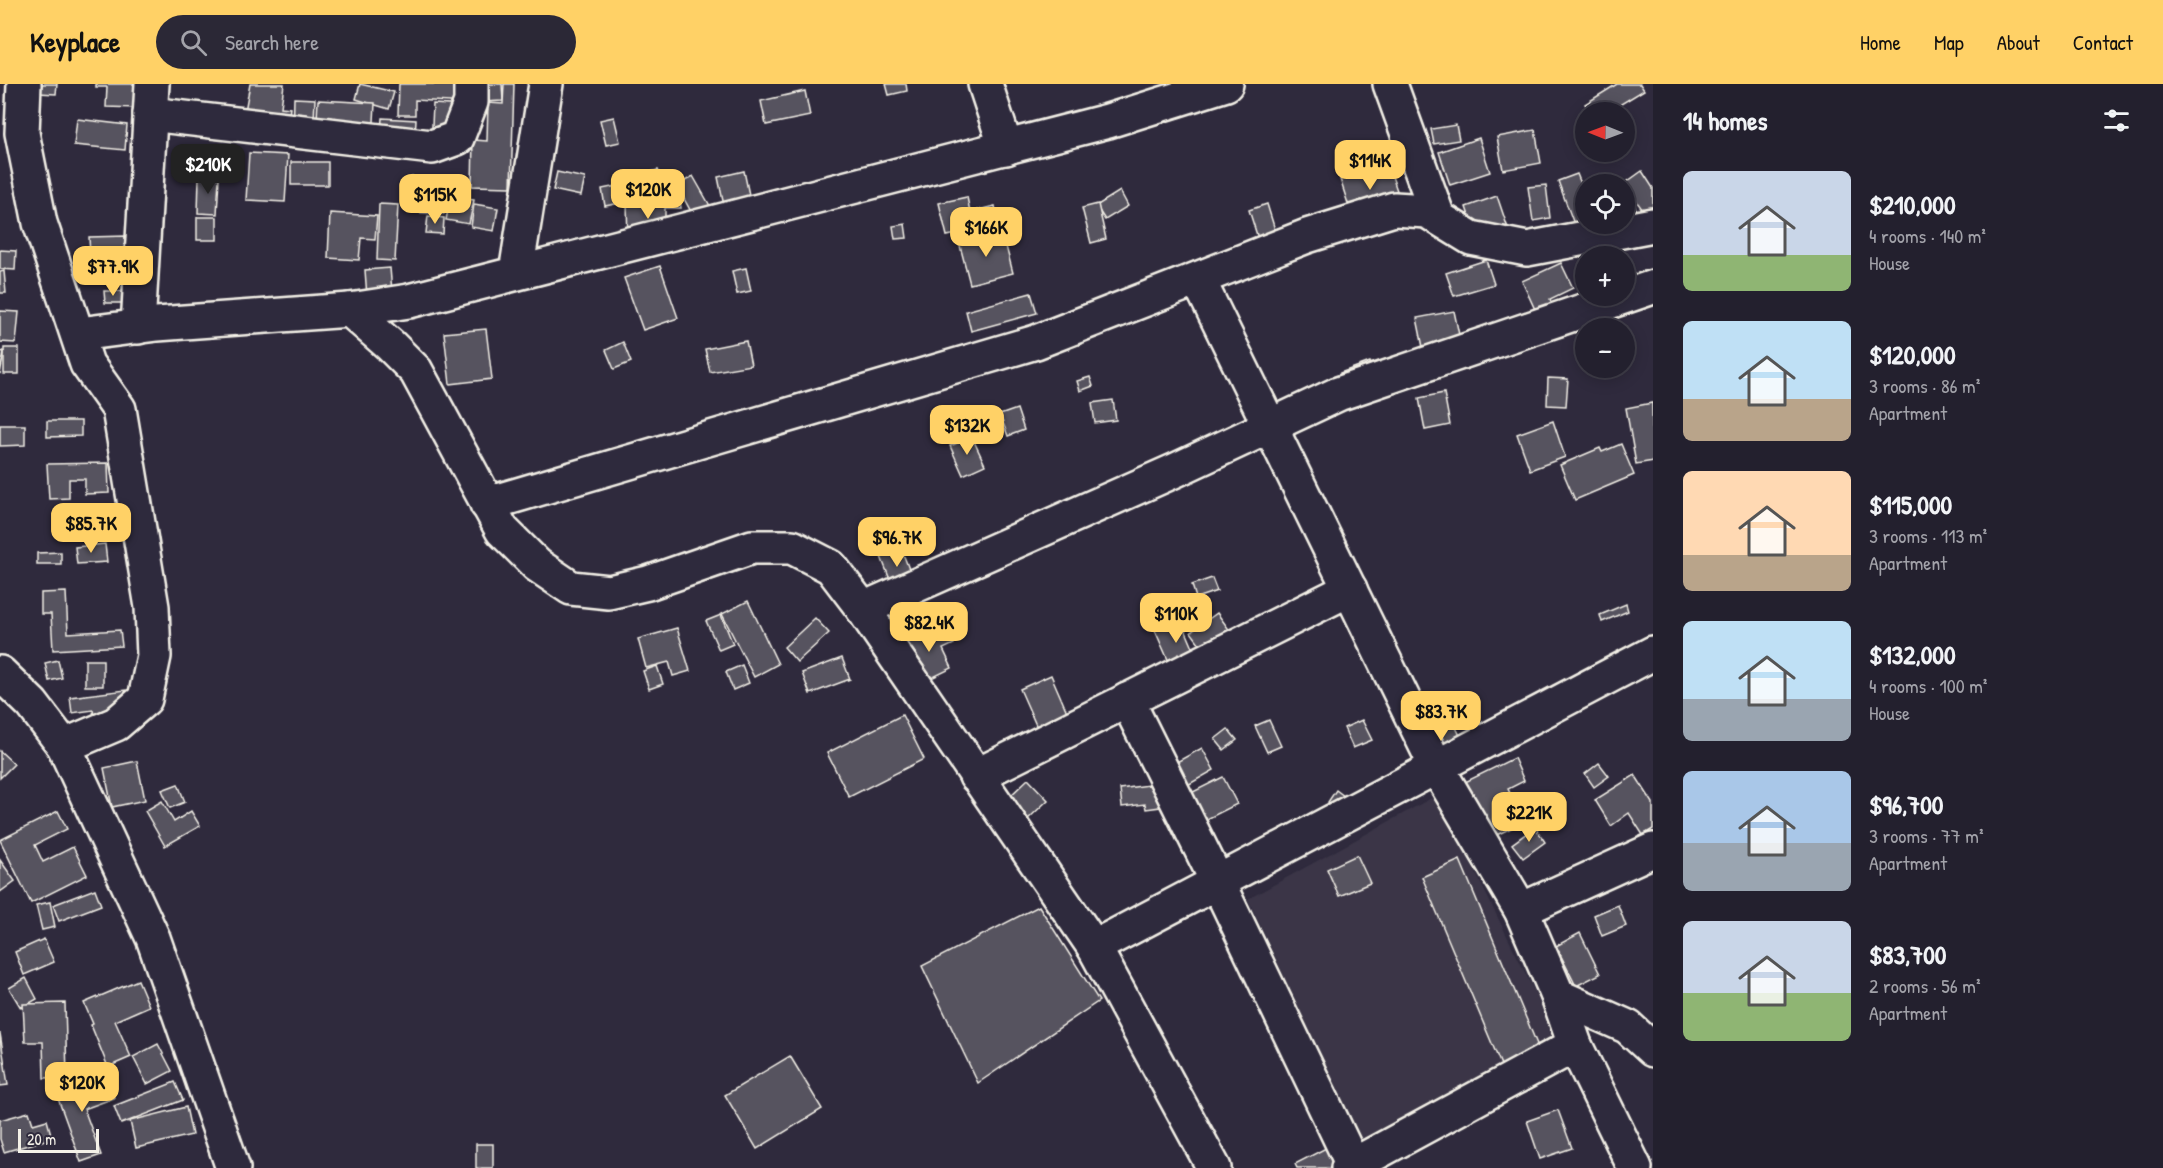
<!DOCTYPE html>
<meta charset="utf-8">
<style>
body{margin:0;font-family:"Patrick Hand",sans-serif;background:#2b2836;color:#f1f3f6;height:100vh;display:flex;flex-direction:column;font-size:22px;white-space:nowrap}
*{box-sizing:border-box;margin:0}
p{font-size:20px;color:#a3a3aa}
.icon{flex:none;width:33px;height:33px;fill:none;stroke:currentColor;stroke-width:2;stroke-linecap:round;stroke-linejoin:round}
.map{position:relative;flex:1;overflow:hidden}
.sheet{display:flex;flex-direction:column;background:#23202e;width:510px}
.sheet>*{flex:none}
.needle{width:39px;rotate:271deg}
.buttons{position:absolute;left:1575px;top:18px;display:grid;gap:12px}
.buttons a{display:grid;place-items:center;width:60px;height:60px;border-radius:50%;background:#23202e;box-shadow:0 3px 15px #0003,0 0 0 2px #403e4a;font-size:30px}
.scale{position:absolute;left:18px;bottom:15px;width:81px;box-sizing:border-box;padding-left:6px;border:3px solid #f4f1e8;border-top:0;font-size:16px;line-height:21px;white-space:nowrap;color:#f4f1e8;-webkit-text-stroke:4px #2f2a3d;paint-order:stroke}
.price{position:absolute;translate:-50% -51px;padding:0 14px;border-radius:12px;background:#ffd166;color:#111;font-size:20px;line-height:39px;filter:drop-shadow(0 2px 3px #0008)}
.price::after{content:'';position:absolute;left:50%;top:36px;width:18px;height:14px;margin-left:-9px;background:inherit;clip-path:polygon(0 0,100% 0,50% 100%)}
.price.current{background:#222;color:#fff}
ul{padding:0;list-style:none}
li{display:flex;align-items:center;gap:18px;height:150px;padding:0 30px}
li span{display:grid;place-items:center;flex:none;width:168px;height:120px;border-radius:9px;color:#555}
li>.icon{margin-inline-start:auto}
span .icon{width:72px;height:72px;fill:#fffc;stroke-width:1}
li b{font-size:26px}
h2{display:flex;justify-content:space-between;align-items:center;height:72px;padding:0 30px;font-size:26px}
header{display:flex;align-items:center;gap:36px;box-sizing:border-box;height:84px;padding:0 30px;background:#ffd166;color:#111}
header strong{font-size:28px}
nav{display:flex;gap:33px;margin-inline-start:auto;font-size:21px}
.search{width:420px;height:54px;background:#2b2836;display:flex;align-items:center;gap:15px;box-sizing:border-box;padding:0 21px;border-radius:33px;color:#a3a3aa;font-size:22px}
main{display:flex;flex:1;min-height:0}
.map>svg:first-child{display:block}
.built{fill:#3b3647}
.building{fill:#56525f;stroke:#f4f1e8;stroke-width:1.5}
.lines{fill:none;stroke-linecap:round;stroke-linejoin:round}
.street-casing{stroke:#f4f1e8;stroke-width:38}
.street{stroke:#2f2a3d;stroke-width:33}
</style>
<header>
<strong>Keyplace</strong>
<div class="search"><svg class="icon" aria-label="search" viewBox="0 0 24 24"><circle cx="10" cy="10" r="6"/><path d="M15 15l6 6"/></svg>Search here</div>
<nav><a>Home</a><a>Map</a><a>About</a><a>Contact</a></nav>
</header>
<main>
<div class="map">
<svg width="1653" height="1084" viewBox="0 0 1653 1084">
<rect width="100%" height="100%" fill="#2f2a3d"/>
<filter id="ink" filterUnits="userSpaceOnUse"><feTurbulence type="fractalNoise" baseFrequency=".0167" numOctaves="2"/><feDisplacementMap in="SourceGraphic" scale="12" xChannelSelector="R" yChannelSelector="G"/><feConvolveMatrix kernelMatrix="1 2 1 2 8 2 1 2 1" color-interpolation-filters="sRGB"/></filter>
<g filter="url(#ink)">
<path class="built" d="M1437,711L1558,955L1364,1063L1248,815Z"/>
<g class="building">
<path d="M39,0H57L56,10L38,9Z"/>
<path d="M96,0H139L138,24L106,23L107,3H96Z"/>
<path d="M250,0H284L281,23L290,24L287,45L243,38Z"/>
<path d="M360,0L394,8L389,25L356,15Z"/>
<path d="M399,0H468L467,19L415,16V31H398Z"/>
<path d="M482,0H502L503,17L482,18Z"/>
<path d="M504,0H514L511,103L472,102L473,56L487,57L488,19L503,20Z"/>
<path d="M886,0H906L907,7L889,11Z"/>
<path d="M1617,0H1640L1644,6L1608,28H1591L1585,20Z"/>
<path d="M805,7L810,32L766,41L761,17Z"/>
<path d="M294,14L315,15L313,58H293Z"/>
<path d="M318,16L375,19L373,56L316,54Z"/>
<path d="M433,20L465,22L431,64Z"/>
<path d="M614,33L620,58L606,61L600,36Z"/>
<path d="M382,34L416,36L414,63L380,61Z"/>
<path d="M77,35L127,41L125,66L74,61Z"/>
<path d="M1456,41L1459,56L1434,60L1431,45Z"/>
<path d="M1535,46L1541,79L1503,86L1497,53Z"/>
<path d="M1479,54L1490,88L1450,101L1439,68Z"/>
<path d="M249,69L288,71L285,118L246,116Z"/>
<rect x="291" y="78" width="37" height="23"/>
<path d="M1387,78L1401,118L1353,135L1340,95Z"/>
<path d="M658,86L664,108L639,115L633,93Z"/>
<path d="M744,87L754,135L728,141L718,93Z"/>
<path d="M1642,87L1653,104V140L1624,100Z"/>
<path d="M557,88L585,94L581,112L553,106Z"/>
<path d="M1577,90L1586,112V140L1581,159L1558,97Z"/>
<path d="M693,92L717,134L700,144L677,102Z"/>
<path d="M199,93L219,94L217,130L198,129Z"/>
<path d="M412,93L446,95L444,130L410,128Z"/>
<path d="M622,101L625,118L605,122L602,105Z"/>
<path d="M1546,101L1550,134L1533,137L1528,103Z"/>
<path d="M1624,103L1636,125L1624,130Z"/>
<path d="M1120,107L1128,122L1105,136L1096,122Z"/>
<path d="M451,111L474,116L469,140L446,136Z"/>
<path d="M1497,112L1513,159L1482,169L1466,123Z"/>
<path d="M967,113L970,128L995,122L999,141L947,152L939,119Z"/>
<path d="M680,116L681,124H665V156L628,157L627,118Z"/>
<path d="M379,120L398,121L395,177L377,176Z"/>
<path d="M474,120L498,124L494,147L471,143Z"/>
<path d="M1098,120L1106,155L1091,159L1082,124Z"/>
<path d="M1267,120L1280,162L1262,167L1249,126Z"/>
<path d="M330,129L377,132L375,155L361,154L359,176L328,174Z"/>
<path d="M428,132L444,134L443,150L426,149Z"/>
<rect x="197" y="133" width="20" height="23"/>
<path d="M905,140L907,154L895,155L893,142Z"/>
<path d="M1002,147L1013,189L970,200L959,158Z"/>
<path d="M127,152L128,171H90L89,153Z"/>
<path d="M0,166L16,167L15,186L0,185Z"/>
<path d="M1486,176L1494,200L1454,212L1446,189Z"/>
<path d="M1561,179L1573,204L1550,215L1559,235L1543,243L1522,197Z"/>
<path d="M98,182H121V195L97,194Z"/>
<path d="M660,182L678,234L643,246L624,194Z"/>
<path d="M390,184L393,219L367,213L365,186Z"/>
<path d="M746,184L751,207L737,210L732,187Z"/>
<path d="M4,187L6,209H0V188Z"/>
<path d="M104,207H122V219H105Z"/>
<path d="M1031,209L1037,229L971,247L966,227Z"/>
<path d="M0,227L19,228L16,259L0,258Z"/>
<path d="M1454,227L1462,265L1425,273L1417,234Z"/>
<path d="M486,245L492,295L450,300L444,249Z"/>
<path d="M746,257L751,281L710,288L705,265Z"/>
<path d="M623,258L631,278L614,285L606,266Z"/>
<rect x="4" y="264" width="15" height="26"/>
<path d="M0,267L4,268L0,290Z"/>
<path d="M1370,278L1378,297L1348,309L1340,289Z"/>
<path d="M1090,293L1093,302L1080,307L1077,297Z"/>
<path d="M1548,294L1568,295L1566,322L1547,321Z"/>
<path d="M1444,309L1450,341L1425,346L1419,314Z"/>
<path d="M1113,316L1116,336L1095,339L1092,319Z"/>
<path d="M1652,319L1653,377L1636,380L1626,324Z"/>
<path d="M1017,325L1024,346L1008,352L1000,331Z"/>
<path d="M47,337H81V352L47,353Z"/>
<path d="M1553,337L1565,373L1530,386L1517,350Z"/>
<path d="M0,341H25V361L0,362Z"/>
<path d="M972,353L985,381L963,391L950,362Z"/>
<path d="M1621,360L1634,391L1575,416L1560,381L1600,364L1602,368Z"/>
<path d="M108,379L109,409L85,410V395H69V414L49,415L47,380Z"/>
<path d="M105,460L107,478L77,480L75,463Z"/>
<path d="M900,462L914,498L894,506L880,470Z"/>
<path d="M61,468V480H37V469Z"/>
<path d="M1212,494L1217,507L1196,514L1192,501Z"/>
<path d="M66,508L68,549L120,546L122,562L53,566L51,530H41V509Z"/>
<path d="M748,517L778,580L754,593L722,530Z"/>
<path d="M1626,520L1628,527L1602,538L1600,531Z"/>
<path d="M1217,529L1236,555L1210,574L1191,548Z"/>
<path d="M721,531L733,560L719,566L706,537Z"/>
<path d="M1179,531L1199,578L1174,589L1153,542Z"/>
<path d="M815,534L829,549L797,578L784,563Z"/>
<path d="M944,539L954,560L943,565L952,584L919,600L900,560Z"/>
<path d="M677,544L690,587L673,592L669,578L646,584L638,555Z"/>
<path d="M842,574L850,595L810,610L802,589Z"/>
<path d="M58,576L62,594L49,597L45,579Z"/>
<rect x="85" y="576" width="18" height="26"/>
<path d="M742,581L749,599L733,606L726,588Z"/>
<path d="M657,582L663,600L649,605L643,587Z"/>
<path d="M1051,591L1074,644L1043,657L1020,605Z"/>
<path d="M126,606L132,649L97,654L93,626L72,629L70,613Z"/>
<path d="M1447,625L1470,672L1435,690L1412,643Z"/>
<path d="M902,631L924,675L849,713L827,669Z"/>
<path d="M1269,636L1281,662L1267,668L1255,642Z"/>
<path d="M1362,636L1372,656L1353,664L1344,644Z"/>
<path d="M1228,645L1237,656L1224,666L1215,655Z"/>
<path d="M1202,664L1214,686L1186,702L1173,680Z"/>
<path d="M0,667L14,680L0,694Z"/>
<path d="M1514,674L1524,697L1508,705L1524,738L1486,756L1459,701Z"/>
<path d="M137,677L145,716L112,723L104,684Z"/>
<path d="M1599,679L1609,692L1594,703L1585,690Z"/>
<path d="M1635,691L1653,719V745L1643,751L1629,729L1611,742L1595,716Z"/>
<path d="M1223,693L1237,720L1201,738L1187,711Z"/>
<path d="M1028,695L1048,716L1027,736L1007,715Z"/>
<path d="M178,700L185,718L170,724L162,706Z"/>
<path d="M1156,700L1160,723L1146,725L1145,720L1122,723L1120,705Z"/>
<path d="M1336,706L1353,719L1345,730L1328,718Z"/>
<path d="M162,717L174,738L191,727L200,742L165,762L145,727Z"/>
<path d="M58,727L67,745L35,761L43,778L73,763L87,791L31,819L0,756Z"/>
<path d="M1535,743L1545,758L1523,774L1512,760Z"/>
<path d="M1357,771L1370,799L1339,812L1327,785Z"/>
<path d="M0,776L15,797L0,808Z"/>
<path d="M1460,776L1539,965L1501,981L1422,793Z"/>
<path d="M95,805L101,821L59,837L53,821Z"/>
<path d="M50,818L55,843L42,846L36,821Z"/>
<path d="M1618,821L1626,842L1602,852L1594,831Z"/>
<path d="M1039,822L1099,917L978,999L922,882Z"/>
<path d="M1580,849L1600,890L1576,902L1556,862Z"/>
<path d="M44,855L54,878L24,891L15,868Z"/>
<path d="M26,894L37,915L21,924L9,904Z"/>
<path d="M138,896L149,922L115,937L131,973L108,983L91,941L93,940L84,919Z"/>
<path d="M65,919L67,993L44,994L43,958H25L23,920Z"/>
<path d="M0,949L8,1001L0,1002Z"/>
<path d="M158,960L172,987L147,1000L133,973Z"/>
<path d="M790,972L822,1025L757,1065L725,1011Z"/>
<path d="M69,992L75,1008L108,996L114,1014L84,1025L101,1071L81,1078L52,998Z"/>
<path d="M175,998L183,1016L121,1040L114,1022Z"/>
<path d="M186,1023L192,1051L136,1064L130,1037Z"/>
<path d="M1558,1026L1572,1064L1540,1075L1527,1037Z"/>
<path d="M29,1028L33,1040L47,1036L52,1054L4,1068L0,1055V1036Z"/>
<rect x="476" y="1060" width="17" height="24"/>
<path d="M1326,1064L1336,1084H1297L1295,1080Z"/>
</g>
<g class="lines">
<defs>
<g id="street">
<path d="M24,0L22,49L40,139L87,280L119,325L152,523L154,572L145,615L116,640L64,662"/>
<path d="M985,0L1006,64"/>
<path d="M1390,0L1438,133"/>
<path d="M150,30L432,63L457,54L471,18V0"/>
<path d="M516,189L546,0"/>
<path d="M1198,195L1436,682L1521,826L1558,912L1575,961L1635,1084"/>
<path d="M350,226L390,261L416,287L502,446L537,481L571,504L609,508L648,499L752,463H792L831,483L863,525L1094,863L1214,1084"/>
<path d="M138,243L152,0"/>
<path d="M79,250L157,240L350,226L409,217L1108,37L1226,0"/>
<path d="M487,420L1036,258L1307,152L1394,125L1427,127L1471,154L1527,165L1653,141"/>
<path d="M863,525L1176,386L1338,310L1653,203"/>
<path d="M0,589L32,620L64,662L153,854L233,1084"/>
<path d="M1127,616L1217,797L1353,1081"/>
<path d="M976,692L1350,505"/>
<path d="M1521,826L1653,766"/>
<path d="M1094,863L1653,569"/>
<path d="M1558,912L1628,943L1653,966"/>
<path d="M1348,1084L1575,961"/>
</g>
</defs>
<use href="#street" class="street-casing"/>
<use href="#street" class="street"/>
</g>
</g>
</svg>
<div class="buttons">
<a><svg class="needle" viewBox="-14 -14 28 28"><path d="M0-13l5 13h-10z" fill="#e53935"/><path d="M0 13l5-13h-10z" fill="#a3a3aa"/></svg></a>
<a><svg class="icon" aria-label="locate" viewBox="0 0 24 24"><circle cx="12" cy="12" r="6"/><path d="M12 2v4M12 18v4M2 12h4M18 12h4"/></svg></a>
<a>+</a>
<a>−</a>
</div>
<div class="scale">20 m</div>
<b class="price" style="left:1370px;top:107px">$114K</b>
<b class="price current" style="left:208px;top:111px">$210K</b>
<b class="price" style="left:648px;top:136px">$120K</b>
<b class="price" style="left:435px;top:141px">$115K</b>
<b class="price" style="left:986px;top:174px">$166K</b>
<b class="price" style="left:113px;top:213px">$77.9K</b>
<b class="price" style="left:967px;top:372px">$132K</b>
<b class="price" style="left:91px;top:470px">$85.7K</b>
<b class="price" style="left:897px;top:484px">$96.7K</b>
<b class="price" style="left:1176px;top:560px">$110K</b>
<b class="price" style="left:929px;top:569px">$82.4K</b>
<b class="price" style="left:1441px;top:658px">$83.7K</b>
<b class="price" style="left:1529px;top:759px">$221K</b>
<b class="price" style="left:82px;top:1029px">$120K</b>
</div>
<section class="sheet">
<h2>14 homes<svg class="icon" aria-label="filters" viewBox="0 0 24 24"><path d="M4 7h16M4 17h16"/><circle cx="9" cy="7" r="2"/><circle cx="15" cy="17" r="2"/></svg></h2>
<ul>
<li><span style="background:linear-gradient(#c9d6e8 70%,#8fb573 0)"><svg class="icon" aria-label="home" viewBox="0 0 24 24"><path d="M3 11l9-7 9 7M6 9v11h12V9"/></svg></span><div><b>$210,000</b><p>4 rooms · 140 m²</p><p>House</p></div></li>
<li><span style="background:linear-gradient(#bfe0f5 65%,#b9a48a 0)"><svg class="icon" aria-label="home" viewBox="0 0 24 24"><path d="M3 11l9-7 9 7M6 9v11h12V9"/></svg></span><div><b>$120,000</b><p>3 rooms · 86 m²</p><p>Apartment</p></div></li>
<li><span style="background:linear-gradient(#ffd9b3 70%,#b9a48a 0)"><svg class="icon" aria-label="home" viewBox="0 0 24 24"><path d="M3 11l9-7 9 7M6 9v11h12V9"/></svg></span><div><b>$115,000</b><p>3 rooms · 113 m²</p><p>Apartment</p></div></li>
<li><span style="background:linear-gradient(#bfe0f5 65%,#9aa5b1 0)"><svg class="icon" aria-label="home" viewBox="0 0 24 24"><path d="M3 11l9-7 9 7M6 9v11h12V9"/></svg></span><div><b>$132,000</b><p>4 rooms · 100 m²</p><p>House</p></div></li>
<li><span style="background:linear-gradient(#a9c7e8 60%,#9aa5b1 0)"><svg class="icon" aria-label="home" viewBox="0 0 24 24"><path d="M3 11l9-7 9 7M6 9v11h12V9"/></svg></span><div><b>$96,700</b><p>3 rooms · 77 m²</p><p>Apartment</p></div></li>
<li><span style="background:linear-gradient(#c9d6e8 60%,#8fb573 0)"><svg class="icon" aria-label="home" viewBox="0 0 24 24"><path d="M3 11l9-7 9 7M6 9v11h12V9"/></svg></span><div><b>$83,700</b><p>2 rooms · 56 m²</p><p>Apartment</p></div></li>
</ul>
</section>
</main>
